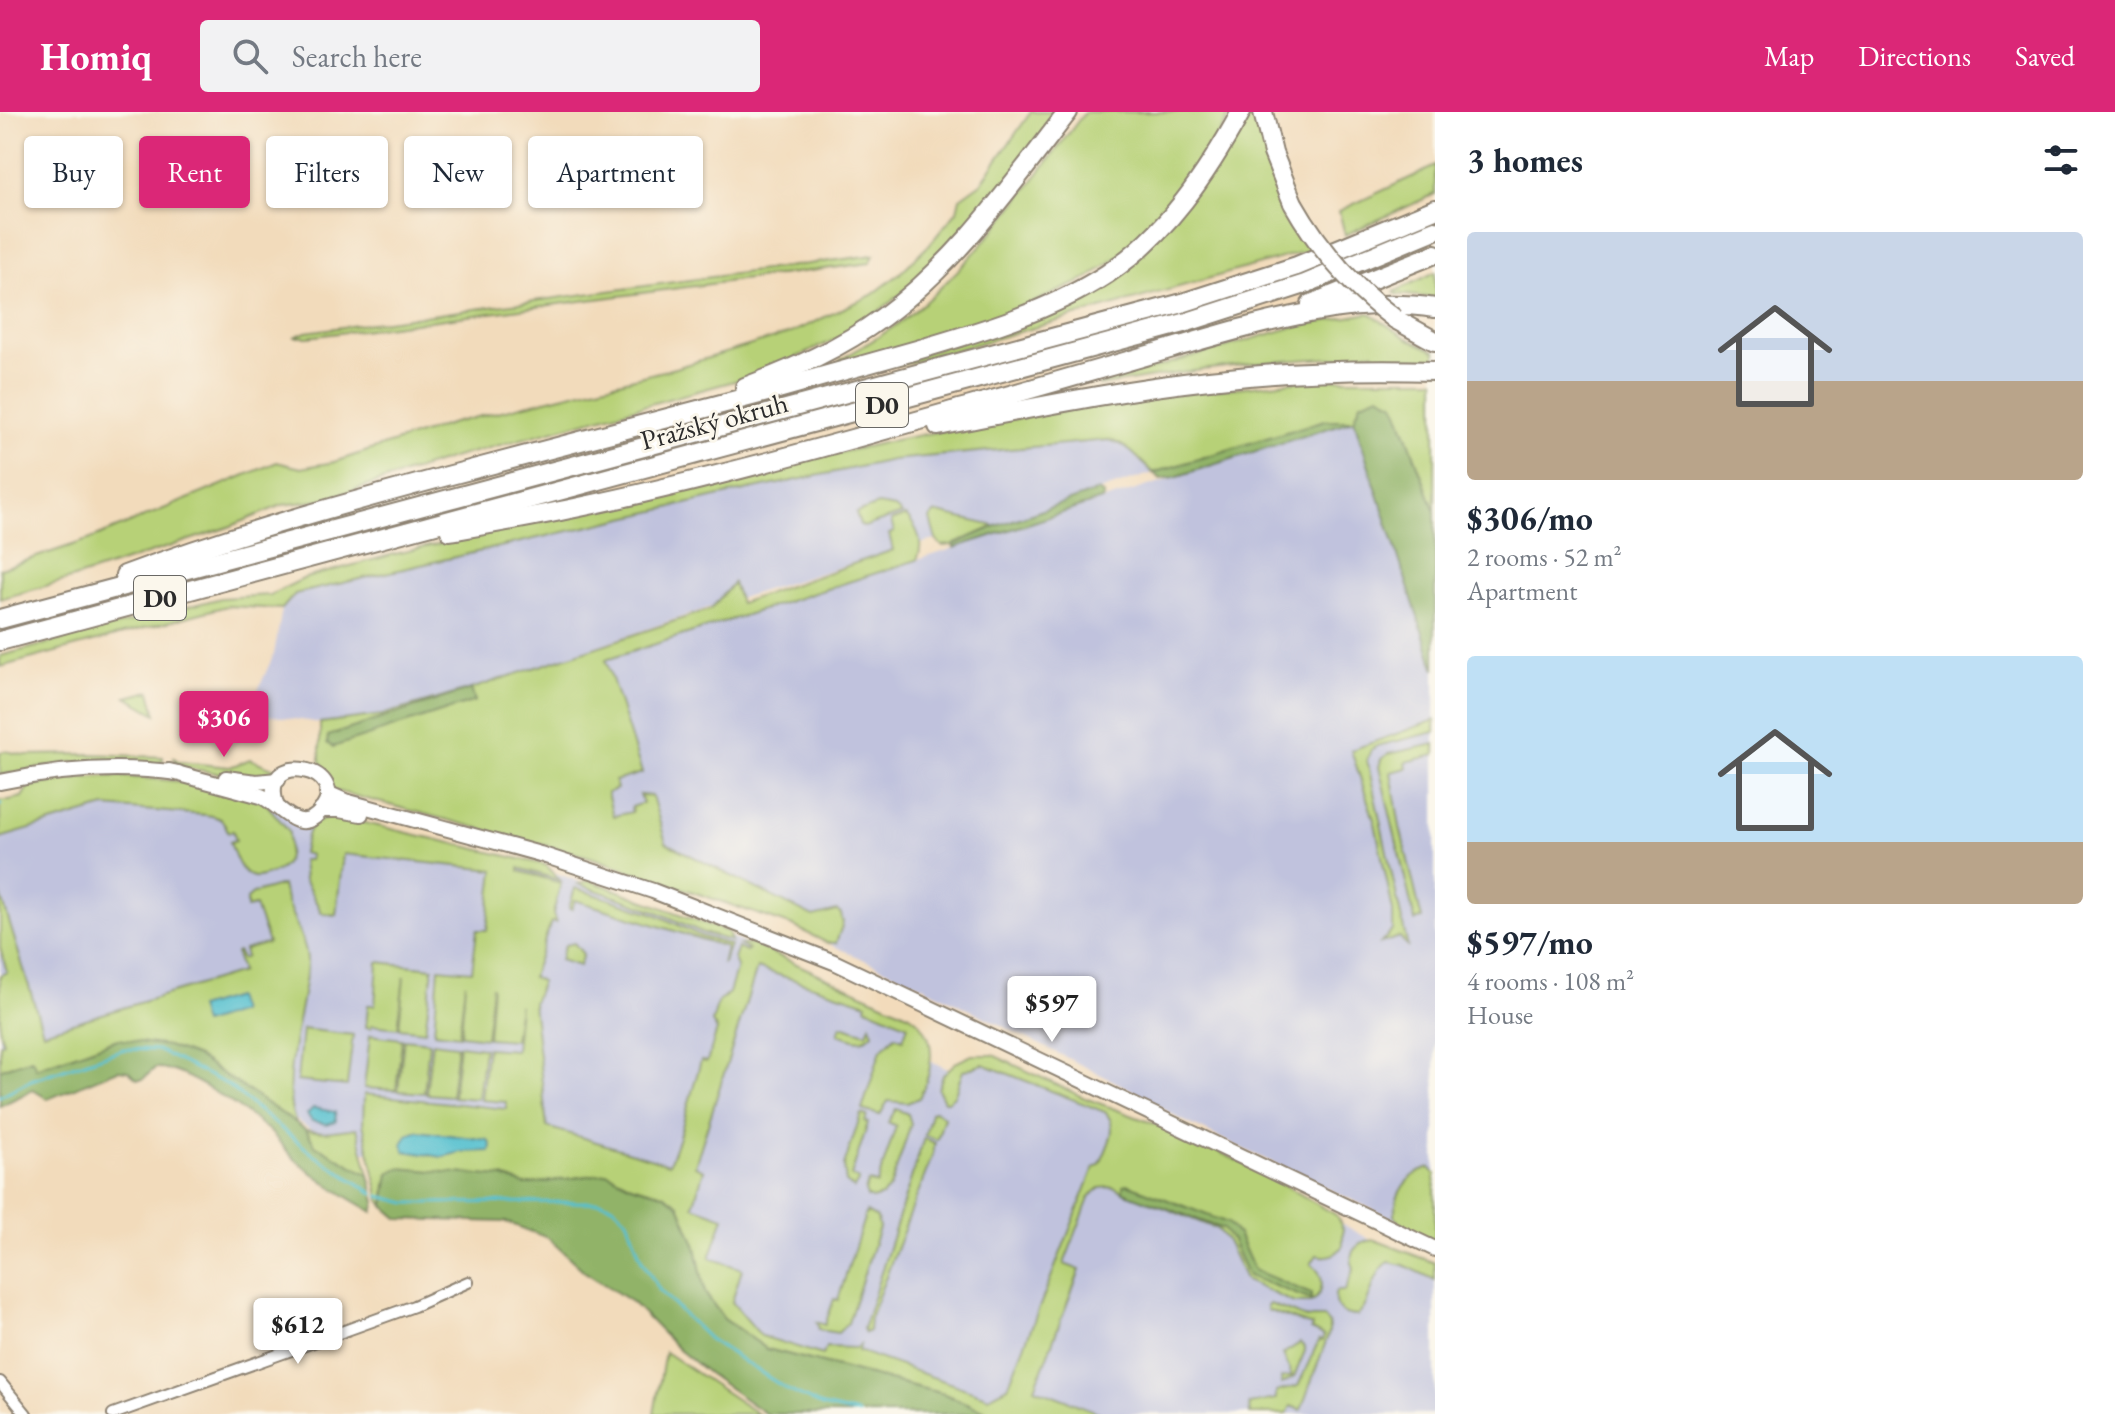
<!DOCTYPE html>
<meta charset="utf-8">
<style>
body{margin:0;font-family:"EB Garamond",serif;background:#f2f2f3;color:#1f2937;height:100vh;display:flex;flex-direction:column;font-size:30px;white-space:nowrap}
*{box-sizing:border-box;margin:0}
p{font-size:26px;color:#747a83}
.icon{flex:none;width:44px;height:44px;fill:none;stroke:currentColor;stroke-width:2;stroke-linecap:round;stroke-linejoin:round}
.map{position:relative;flex:1;overflow:hidden}
.details{display:flex;flex-direction:column;background:#fff;width:680px}
.details>*{flex:none}
.hud{position:absolute;left:24px;top:24px;width:760px;height:72px;display:flex;gap:16px}
.price{position:absolute;translate:-50% -68px;padding:0 18px;border-radius:8px;background:#fff;color:#222;font-size:26px;line-height:52px;filter:drop-shadow(0 2px 4px #0008)}
.price::after{content:'';position:absolute;left:50%;top:48px;width:24px;height:18px;margin-left:-12px;background:inherit;clip-path:polygon(0 0,100% 0,50% 100%)}
.price.current{background:#db2777;color:#fff}
ul{padding:0;list-style:none}
li{display:grid;align-content:center;gap:16px;height:424px;padding:0 32px}
li span{display:grid;place-items:center;height:248px;border-radius:8px;color:#555}
li>.icon{margin-inline-start:auto}
span .icon{width:144px;height:144px;fill:#fffc;stroke-width:1}
li b{font-size:34px}
h2{display:flex;justify-content:space-between;align-items:center;height:96px;padding:0 32px;font-size:34px}
.tag{padding:0 28px;border-radius:8px;background:#fff;box-shadow:0 2px 6px #0004;font-size:28px;line-height:72px}
.tag.current{background:#db2777;color:#fff}
header{display:flex;align-items:center;gap:48px;box-sizing:border-box;height:112px;padding:0 40px;background:#db2777;color:#fff}
header strong{font-size:38px}
nav{display:flex;gap:44px;margin-inline-start:auto;font-size:28px}
.search{width:560px;height:72px;background:#f2f2f3;display:flex;align-items:center;gap:20px;box-sizing:border-box;padding:0 28px;border-radius:8px;color:#747a83;font-size:30px}
main{display:flex;flex:1;min-height:0}
.map>svg:first-child{display:block}
.industrial{fill:#c0c2dd}
.green{fill:#b7d177;stroke:#717e51;stroke-width:2}
.forest{fill:#91b368;stroke:#5e6f4a;stroke-width:2}
.water{fill:#55c0cf;stroke:#40767d;stroke-width:2}
.lines{fill:none;stroke-linecap:round;stroke-linejoin:round}
.stream{stroke:#55c0cf;stroke-width:3}
.street-casing{stroke:#8e8373;stroke-width:14}
.secondary-casing{stroke:#8e8373;stroke-width:18}
.highway-casing{stroke:#8e8373;stroke-width:22}
.street{stroke:#fff;stroke-width:10}
.secondary{stroke:#fff;stroke-width:14}
.highway{stroke:#fff;stroke-width:18}
.highway-bridge-casing{stroke:#8e8373;stroke-width:22;stroke-linecap:butt}
.highway-bridge{stroke:#fff;stroke-width:18}
.labels{text-anchor:middle;dominant-baseline:central;stroke-width:6;stroke-linejoin:round;paint-order:stroke}
.shield{fill:#fbf7ec;stroke:#696865;stroke-width:2}
.shield-label{font-size:26px;font-weight:bold;fill:#2b2b2b}
.street-label{font-size:28px;fill:#2b2b2b;stroke:#fbf7ec}
</style>
<header>
<strong>Homiq</strong>
<div class="search"><svg class="icon" aria-label="search" viewBox="0 0 24 24"><circle cx="10" cy="10" r="6"/><path d="M15 15l6 6"/></svg>Search here</div>
<nav><a>Map</a><a>Directions</a><a>Saved</a></nav>
</header>
<main>
<div class="map">
<svg width="1435" height="1302" viewBox="0 0 1435 1302">
<rect width="100%" height="100%" fill="#fbf7ec"/>
<filter id="ink" filterUnits="userSpaceOnUse"><feTurbulence type="fractalNoise" baseFrequency=".0125" numOctaves="2"/><feDisplacementMap in="SourceGraphic" scale="16" xChannelSelector="R" yChannelSelector="G"/><feConvolveMatrix kernelMatrix="1 2 1 2 8 2 1 2 1" color-interpolation-filters="sRGB"/></filter>
<filter id="wash" filterUnits="userSpaceOnUse"><feTurbulence type="fractalNoise" baseFrequency=".006" numOctaves="4" result="noise"/><feDisplacementMap in="SourceGraphic" scale="32" xChannelSelector="R" yChannelSelector="G"/><feGaussianBlur stdDeviation="1.8" result="paint"/><feColorMatrix in="noise" values="0 0 0 0 0 0 0 0 0 0 0 0 0 0 0 0 0 1.4 0 .05"/><feComposite in="paint" operator="in"/></filter>
<g filter="url(#wash)">
<rect width="100%" height="100%" fill="#f2dbbb"/>
<g class="industrial">
<path d="M1354,308L1435,330V1127L1182,1008L1130,977L922,874L827,831L818,808L666,731L334,655L606,548Z"/>
<path d="M1108,328L1130,337L1136,346L1153,361L995,414L894,438L708,496L471,577L382,603L320,611L268,603L259,604L254,587L274,542L282,497L294,482L716,385L892,348Z"/>
<path d="M252,691L520,748L731,825L913,910L930,949L948,957L982,943L1120,1003L1330,1105L1378,1132L1435,1156V1302H922L754,1237L705,1136L640,1069L340,1037L179,930L0,954V695Z"/>
</g>
<g class="green">
<path d="M1031,0H1063L981,104L923,165L852,220L760,262L452,346L355,378L315,389L282,393L229,415L74,466L0,487V457L91,427L277,350L301,356L334,350L453,311L675,256L791,221L872,183L898,163L929,133L957,99L960,86L981,71Z"/>
<path d="M1085,0H1231L1203,53L1141,128L1087,167L993,208L842,252L840,248C862,235 883,223 903,208C976,152 1029,73 1085,0Z"/>
<path d="M1250,0H1256L1285,95L1310,138L898,254L897,251L1082,184L1229,35Z"/>
<path d="M1435,54V82L1345,123L1339,99Z"/>
<path d="M874,143L870,151L308,225H294L306,220Z"/>
<path d="M1435,160V186L1396,182L1394,180Z"/>
<path d="M1369,201L1407,226L1435,239V247L1375,245L1373,240H1366L1365,245C1275,246 1188,259 1099,274V272L1293,215Z"/>
<path d="M1317,267H1435V400L1395,291L1354,308H1325L1153,361C1138,347 1129,333 1108,328L892,348L716,385L295,482L282,497L227,494L0,555V544L221,486L270,483L305,466L395,442L900,327L972,313L1178,282Z"/>
<path d="M878,393L895,396L902,402L864,415L860,413L856,401Z"/>
<path d="M934,401H938L995,414L953,433L942,434L936,428L930,407Z"/>
<path d="M906,404C917,414 925,432 917,448L606,548L642,661L615,669L617,677L607,681L613,704L632,700L631,695L643,691L640,683L652,684L666,731L813,805L837,799L841,802L843,811L836,831H827L793,814L590,745L332,678L320,648V611L382,603L471,577L711,497L733,471L740,491L893,438L889,422L894,420L891,409Z"/>
<path d="M150,579L156,602L127,585Z"/>
<path d="M1435,608V620L1377,634L1371,638L1367,648L1408,836L1400,825L1381,831L1393,818V799L1375,711L1351,638Z"/>
<path d="M1435,632V643L1406,650L1407,656L1391,660L1400,715L1422,807L1415,809L1379,655L1381,647L1388,642Z"/>
<path d="M5,639L25,643L93,642L163,645V648L159,652L73,650L0,663V640Z"/>
<path d="M174,646L180,650L230,655L250,647L278,658C262,674 204,658 182,655L176,653Z"/>
<path d="M117,664L176,669L263,688L289,719C289,730 290,743 285,752C281,758 275,760 268,762C244,774 236,749 230,730L236,728L233,719L228,720C224,707 219,705 206,703L105,695L0,726V688H9L22,685L28,675C58,669 86,664 117,664Z"/>
<path d="M331,703L546,753L560,768L519,756V759L561,771L553,802L556,811L551,810L532,865L541,869L533,891L547,1015L669,1052L679,1025L701,949L707,950L717,918L712,910L718,890L729,881L737,855L734,847L738,836L746,840L748,838L740,833L752,832L910,903C940,922 933,959 919,986L907,991L888,989L880,1003L862,998L881,937L895,924L903,927L908,913L866,895L867,891L757,856L695,1054L704,1058L693,1094L724,1105L710,1146L742,1157L732,1190L761,1224L823,1243L826,1235L855,1236L860,1233L858,1239L989,1285L1008,1275L1094,1056L1100,1052C1107,1035 1120,1015 1105,1000L983,952L963,959L954,984L948,989H944L938,977L943,963L955,951L972,943H993L1085,986L1182,1022L1265,1062L1336,1103L1343,1117V1133C1338,1143 1327,1146 1317,1143L1311,1152C1326,1163 1325,1179 1311,1191H1294L1246,1169L1226,1127L1217,1117L1113,1075L1100,1076L1090,1084L1064,1152L1080,1158L1035,1276L1102,1302H993L944,1282L767,1237L724,1207L705,1181L696,1135L679,1093L663,1082L631,1073L607,1061L525,1073L503,1065L386,1072L384,1094L380,1088L363,1012L364,982L506,997V990L481,988L487,936L515,938L519,893L514,928L488,926L492,874L486,926L461,923L465,871L459,923L434,920L439,856L472,859L477,818H487L494,758L343,742L336,803L322,801L304,768L302,748H309L310,743L303,741C308,717 307,712 331,703Z"/>
<path d="M589,768L728,820L731,829L703,821L656,799L578,772Z"/>
<path d="M282,773C286,798 307,826 307,850C306,893 277,971 296,1011L197,945L118,927L35,956L32,947L0,957V932L3,930L0,919V863L7,860L0,836V780L43,920L241,860L236,841L238,840L241,847L246,845L244,838L268,831L255,794L247,796V787L254,781Z"/>
<path d="M575,776L655,802L701,824L730,833L722,853L726,835L575,788L572,797L569,796Z"/>
<path d="M574,831L583,842L579,854L560,848L565,833Z"/>
<path d="M378,850L433,856L425,919L399,916L404,864L398,916L372,913L371,916L366,915L368,893H375Z"/>
<path d="M841,913L867,921L870,913L873,921C863,933 851,926 838,922Z"/>
<path d="M302,917L353,923L347,974L297,969Z"/>
<path d="M370,923L402,927L396,978L364,976Z"/>
<path d="M404,927L429,930L424,981L398,979Z"/>
<path d="M432,930L457,933L451,984L426,982Z"/>
<path d="M459,933L484,936L478,987L453,985Z"/>
<path d="M896,997L908,1002L911,1012L890,1076L882,1084L872,1087L867,1085L865,1079L868,1070L877,1072L896,1014L888,1010Z"/>
<path d="M935,999L944,1005L937,1028L925,1023L931,1001Z"/>
<path d="M861,1002L867,1004L865,1010L868,1011L851,1064L859,1068L854,1076L846,1071L844,1054Z"/>
<path d="M357,1016L369,1063L315,1033L306,1018L325,1020Z"/>
<path d="M924,1026L935,1031L933,1042L870,1206L869,1219L865,1221L863,1217Z"/>
<path d="M1430,1056L1435,1062V1129L1403,1114L1395,1105C1394,1081 1407,1062 1430,1056Z"/>
<path d="M866,1100L877,1106L879,1116L848,1211L838,1221L819,1218L817,1210L825,1213L834,1187L838,1188Z"/>
<path d="M1375,1128L1435,1151V1168L1404,1153L1389,1150C1370,1162 1373,1192 1357,1204C1342,1204 1331,1195 1336,1179H1345L1354,1156C1346,1140 1358,1129 1375,1128Z"/>
<path d="M1270,1192L1306,1206H1324L1329,1212V1221L1301,1298L1291,1294L1287,1302H1250L1249,1292L1276,1287V1280L1298,1274L1319,1228L1322,1229L1324,1224L1311,1218L1312,1214L1267,1198V1194Z"/>
<path d="M1300,1231L1305,1235V1239L1294,1265L1282,1272L1281,1266L1292,1264L1283,1242Z"/>
<path d="M665,1240L758,1302H654Z"/>
</g>
<g class="forest">
<path d="M1379,283L1395,291L1435,400V558L1354,308L1175,365L1161,367L1153,361L1325,308H1354L1361,290Z"/>
<path d="M1098,379L1104,383L1102,388L954,436L953,433L996,414Z"/>
<path d="M471,577L475,589L333,635L327,631L328,624Z"/>
<path d="M118,927L168,934L197,945L296,1011L306,1018L315,1033L369,1063L376,1090L373,1100C346,1085 320,1068 296,1048C285,1039 278,1026 267,1017C244,999 183,954 155,956L143,967H137L128,959L118,958L48,987L33,978L0,994V957L32,947L36,956Z"/>
<path d="M399,1056L503,1065L525,1073L608,1061L631,1073L663,1082L679,1093L696,1135L705,1181L724,1207L767,1237L944,1282L993,1302H766L709,1262L679,1238L633,1191L585,1160L548,1126L506,1110L399,1107L384,1094L389,1061Z"/>
<path d="M1127,1072L1228,1111L1238,1122L1254,1158L1311,1182V1188L1248,1164L1231,1127L1223,1117L1123,1080V1073Z"/>
</g>
<g class="water">
<path d="M235,885L240,900L203,912L198,896Z"/>
<path d="M313,996L335,1000L336,1009L327,1012L312,1009L307,1002Z"/>
<path d="M418,1019L488,1028L491,1033L490,1039L461,1040L442,1045L405,1039L402,1032L407,1023Z"/>
</g>
<g class="lines">
<g class="stream">
<path d="M0,693L2,692"/>
<path d="M0,984L31,968L124,937L157,938L226,972L313,1042L374,1082"/>
<path d="M379,1084L407,1091L600,1090L613,1094L627,1107L641,1147L660,1179L709,1227L788,1278L822,1294L858,1302"/>
</g>
</g>
</g>
<g filter="url(#ink)">
<g class="lines">
<defs>
<g id="street">
<path d="M0,1270L26,1302"/>
<path d="M113,1302L414,1194L468,1170"/>
</g>
<g id="secondary">
<path d="M169,659L261,684C280,692 298,725 320,700C357,657 255,633 277,695"/>
<path d="M226,666L256,670L278,668"/>
<path d="M0,670C60,657 116,653 178,661"/>
<path d="M327,681L345,689L540,742L653,779L834,850L1435,1137"/>
<path d="M321,698H339L361,702"/>
</g>
<g id="highway">
<path d="M1263,0L1273,41L1293,91"/>
<path d="M1311,192L1435,142"/>
<path d="M1395,207L1435,229"/>
<path d="M745,275C793,257 841,236 883,205C958,150 1011,73 1068,0"/>
<path d="M938,314C1028,297 1118,278 1209,268C1284,259 1360,257 1435,259"/>
<path d="M450,419C491,412 533,405 575,396C705,369 835,332 963,296C1033,277 1103,256 1173,236C1257,212 1347,183 1435,196"/>
<path d="M125,463C230,423 339,393 447,364C553,336 660,308 767,280C817,266 867,252 917,238C982,219 1050,199 1107,162C1167,122 1207,62 1241,0"/>
<path d="M0,507L1179,192L1297,154L1435,97"/>
<path d="M0,529L1184,211L1305,172L1435,118"/>
</g>
</defs>
<use href="#street" class="street-casing"/>
<use href="#secondary" class="secondary-casing"/>
<use href="#highway" class="highway-casing"/>
<use href="#street" class="street"/>
<use href="#secondary" class="secondary"/>
<use href="#highway" class="highway"/>
<defs>
<path id="highway-bridge" d="M1293,91C1319,137 1352,175 1395,207"/>
</defs>
<use href="#highway-bridge" class="highway-bridge-casing"/>
<use href="#highway-bridge" class="highway-bridge"/>
</g>
</g>
<g class="labels">
<g class="shield">
<rect x="856" y="271" width="52" height="44" rx="6"/>
<rect x="134" y="464" width="52" height="44" rx="6"/>
</g>
<g class="shield-label">
<text x="882" y="293">D0</text>
<text x="160" y="486">D0</text>
</g>
<g class="street-label">
<text transform="translate(714 309) rotate(-15)">Pražský okruh</text>
</g>
</g>
</svg>
<b class="price current" style="left:224px;top:647px">$306</b>
<b class="price" style="left:1052px;top:932px">$597</b>
<b class="price" style="left:298px;top:1254px">$612</b>
<div class="hud">
<a class="tag">Buy</a>
<a class="tag current">Rent</a>
<a class="tag">Filters</a>
<a class="tag">New</a>
<a class="tag">Apartment</a>
</div>
</div>
<section class="details">
<h2>3 homes<svg class="icon" aria-label="filters" viewBox="0 0 24 24"><path d="M4 7h16M4 17h16"/><circle cx="9" cy="7" r="2"/><circle cx="15" cy="17" r="2"/></svg></h2>
<ul>
<li><span style="background:linear-gradient(#c9d6e8 60%,#b9a48a 0)"><svg class="icon" aria-label="home" viewBox="0 0 24 24"><path d="M3 11l9-7 9 7M6 9v11h12V9"/></svg></span><div><b>$306/mo</b><p>2 rooms · 52 m²</p><p>Apartment</p></div></li>
<li><span style="background:linear-gradient(#bfe0f5 75%,#b9a48a 0)"><svg class="icon" aria-label="home" viewBox="0 0 24 24"><path d="M3 11l9-7 9 7M6 9v11h12V9"/></svg></span><div><b>$597/mo</b><p>4 rooms · 108 m²</p><p>House</p></div></li>
</ul>
</section>
</main>
